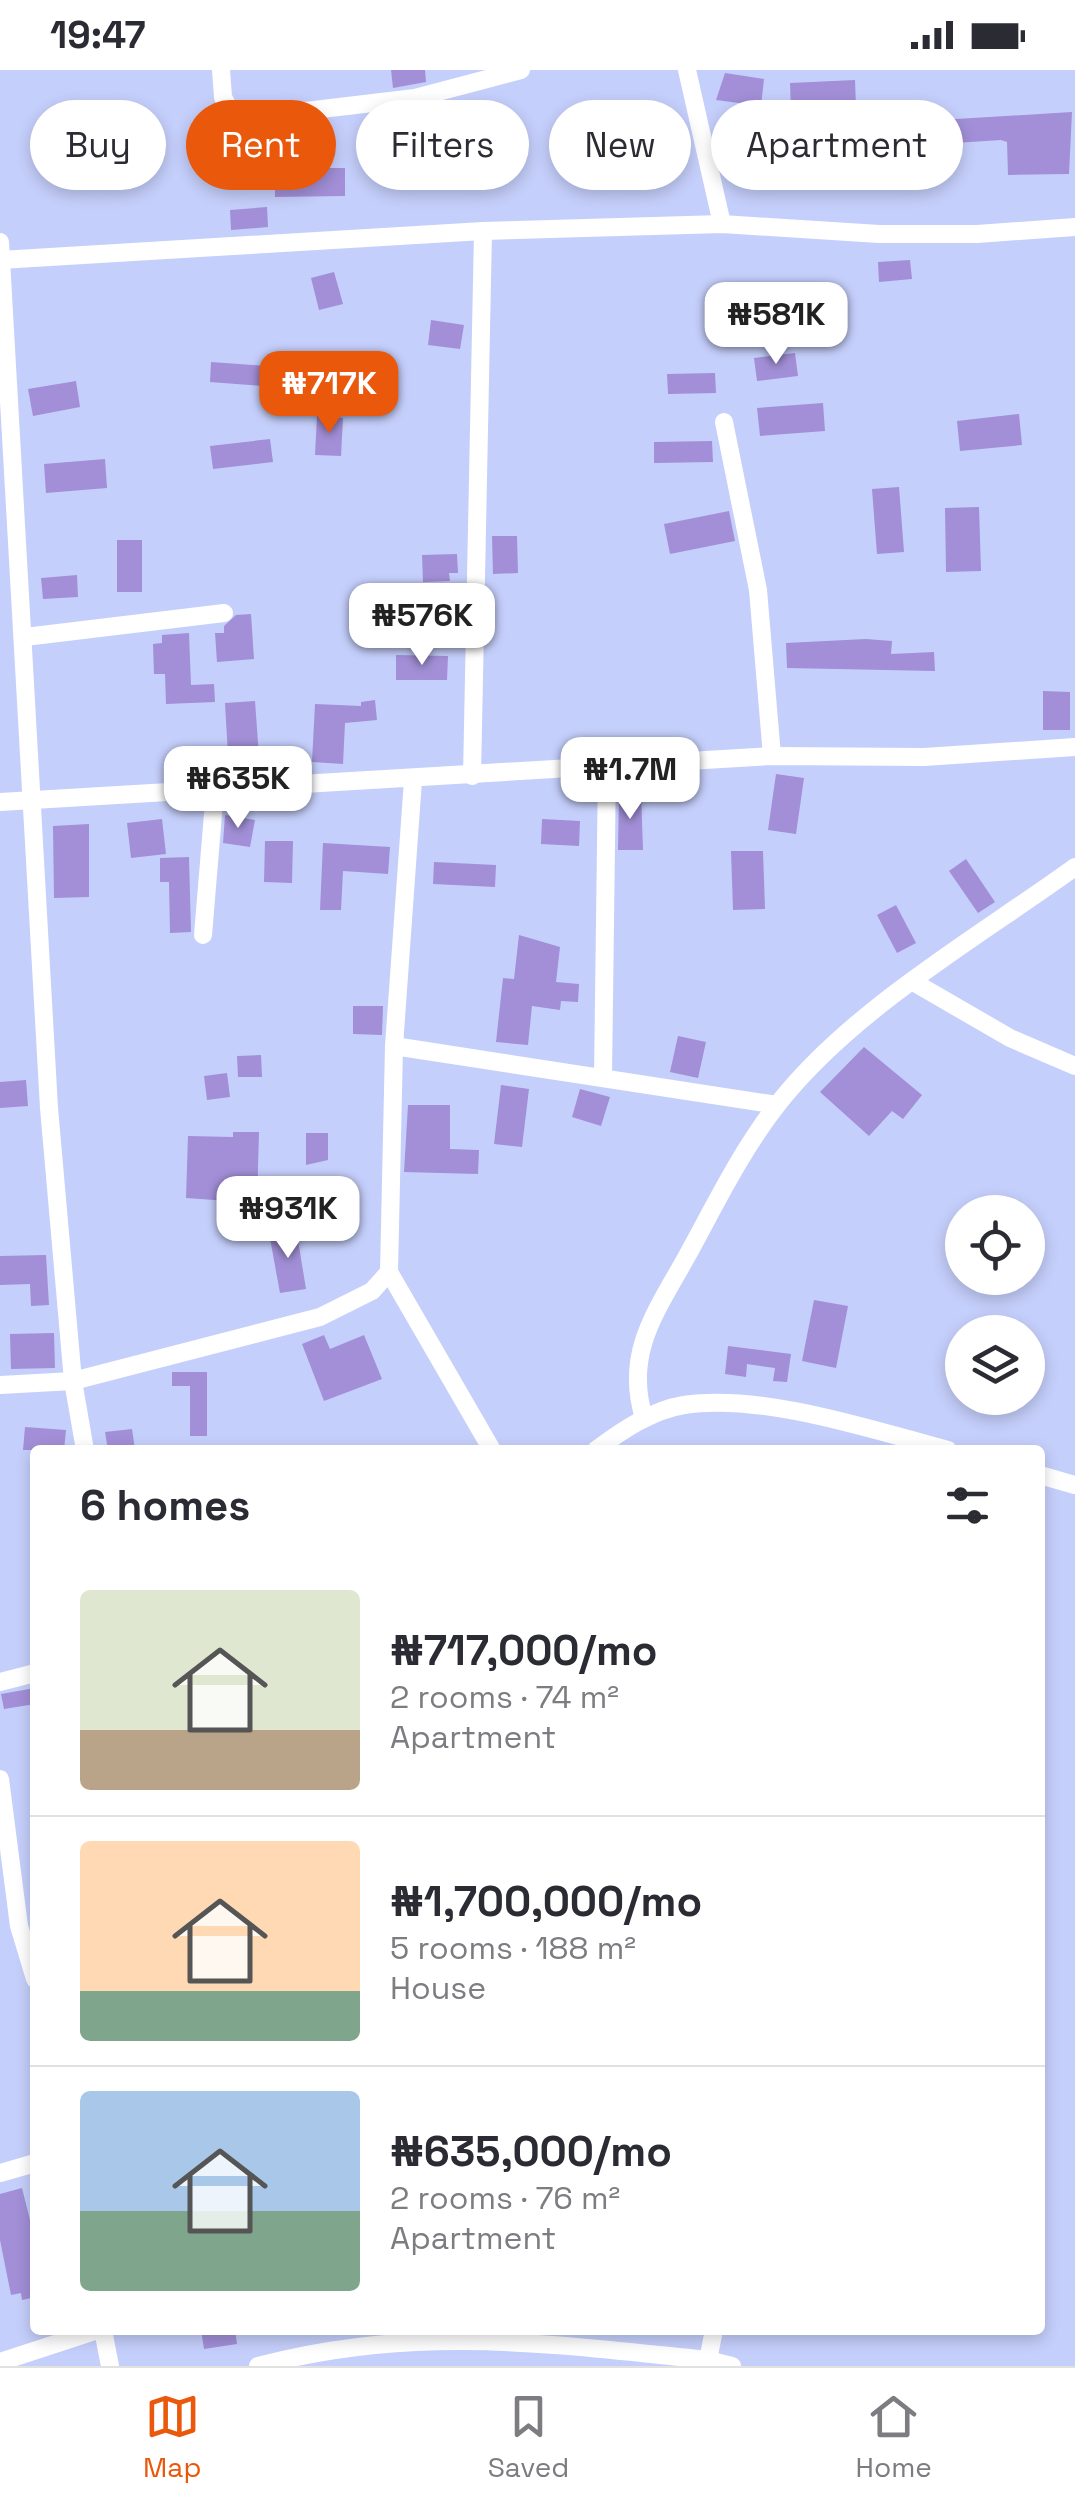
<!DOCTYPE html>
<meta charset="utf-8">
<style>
body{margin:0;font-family:"Space Grotesk",sans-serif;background:#f7f7f7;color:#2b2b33;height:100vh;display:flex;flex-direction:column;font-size:38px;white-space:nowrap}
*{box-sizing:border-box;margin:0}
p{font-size:32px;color:#7c7c81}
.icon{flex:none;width:55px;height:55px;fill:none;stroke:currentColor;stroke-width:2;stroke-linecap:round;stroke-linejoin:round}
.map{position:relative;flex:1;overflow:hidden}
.side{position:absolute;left:30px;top:1375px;width:1015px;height:890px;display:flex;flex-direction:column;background:#fff;border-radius:10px;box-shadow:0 5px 15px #0003}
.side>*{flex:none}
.guide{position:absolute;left:30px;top:30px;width:1015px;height:90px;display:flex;gap:20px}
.buttons{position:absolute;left:945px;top:1125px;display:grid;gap:20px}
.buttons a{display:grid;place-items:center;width:100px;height:100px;border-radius:50%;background:#fff;box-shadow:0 5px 15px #0003;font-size:50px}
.price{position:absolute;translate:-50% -85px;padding:0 22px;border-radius:20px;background:#fff;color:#222;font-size:32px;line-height:65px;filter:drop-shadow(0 2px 5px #0008)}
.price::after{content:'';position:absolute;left:50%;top:60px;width:30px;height:22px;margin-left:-15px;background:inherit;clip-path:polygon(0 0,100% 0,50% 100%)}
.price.active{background:#ea580c;color:#fff}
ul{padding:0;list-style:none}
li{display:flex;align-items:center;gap:30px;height:250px;padding:0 50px}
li+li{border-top:2px solid #e1e1e2}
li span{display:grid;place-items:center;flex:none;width:280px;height:200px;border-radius:10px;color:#555}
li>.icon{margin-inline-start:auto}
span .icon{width:120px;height:120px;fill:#fffc;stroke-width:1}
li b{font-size:42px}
h2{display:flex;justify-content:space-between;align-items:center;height:120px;padding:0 50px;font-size:42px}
.chip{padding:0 35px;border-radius:45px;background:#fff;box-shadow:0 5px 15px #0003;font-size:35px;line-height:90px}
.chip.active{background:#ea580c;color:#fff}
.status{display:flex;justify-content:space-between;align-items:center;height:70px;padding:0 50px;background:#fff;direction:ltr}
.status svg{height:28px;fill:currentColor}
.dock{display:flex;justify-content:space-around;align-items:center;height:140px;border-top:2px solid #e1e1e2;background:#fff;font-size:28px;color:#7c7c81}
.dock a{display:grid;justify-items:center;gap:5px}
.dock .active{color:#ea580c}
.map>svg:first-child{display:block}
.building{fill:#a28fd7}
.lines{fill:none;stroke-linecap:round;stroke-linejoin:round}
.street{stroke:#fff;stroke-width:18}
</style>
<div class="status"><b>19:47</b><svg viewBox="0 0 49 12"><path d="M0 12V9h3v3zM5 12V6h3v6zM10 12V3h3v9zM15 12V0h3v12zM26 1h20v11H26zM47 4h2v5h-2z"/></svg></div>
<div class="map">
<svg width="1075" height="2296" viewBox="0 0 1075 2296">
<rect width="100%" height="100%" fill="#c5cffb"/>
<g class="building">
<path d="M391,0H425L426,12L393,18Z"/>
<path d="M725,3L764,9L761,36L716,30Z"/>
<path d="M855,10L856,38L791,41L790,13Z"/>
<path d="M1072,42L1069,104L1008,105L1007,72L1001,70L924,75L923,51Z"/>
<path d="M726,66L780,69L778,95L724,92Z"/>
<path d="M320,98H345V126L275,127V106L320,105Z"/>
<path d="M267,137L268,157L231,160L230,140Z"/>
<path d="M910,190L912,209L879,212L878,192Z"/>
<path d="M334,202L343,234L319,240L311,208Z"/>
<path d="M431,250L464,255L460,279L428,275Z"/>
<path d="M795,283L798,306L757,311L754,288Z"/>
<path d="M211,292L280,297L278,317L210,312Z"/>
<path d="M715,303L716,323L668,324L667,304Z"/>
<path d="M76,311L80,337L33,346L28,319Z"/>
<path d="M823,333L825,361L760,366L757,338Z"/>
<path d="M1019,344L1022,375L960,381L957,351Z"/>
<path d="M317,346L343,348L341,386L315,385Z"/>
<path d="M270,369L273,392L213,399L210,376Z"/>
<path d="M712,371L713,392L654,393V372Z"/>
<path d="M105,389L107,418L46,423L44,394Z"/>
<path d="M899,417L904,482L877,484L872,419Z"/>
<path d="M979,437L981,501L946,502L945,438Z"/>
<path d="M729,441L735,471L670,484L664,454Z"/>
<path d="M492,466H517L518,503L493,504Z"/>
<rect x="117" y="470" width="25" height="52"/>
<path d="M457,484L458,503H449L450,511L423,512L422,485Z"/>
<path d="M77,505L78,527L43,529L41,508Z"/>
<path d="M251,544L254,589L217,592L215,563H224V556L236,545Z"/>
<path d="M189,563L191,615L214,614L215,632L166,634L165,604H154L153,574L162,573V565Z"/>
<path d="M866,569L892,571L891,584L934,582L935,601L787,598L786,573Z"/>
<path d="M396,585L448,586L447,610H396Z"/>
<path d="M1043,621L1070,622V660H1043Z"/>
<path d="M375,630L377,650L345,653L343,694L312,692L315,634L361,636V632Z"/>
<path d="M255,631L260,701L229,703L225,633Z"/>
<path d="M776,704L804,708L796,764L768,760Z"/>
<path d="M641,722L643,780H618L619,723Z"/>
<path d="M225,745L255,750L250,777L223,773Z"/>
<path d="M162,749L166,784L131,788L127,753Z"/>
<path d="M542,749L580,751L579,776L541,774Z"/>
<path d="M89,754V827L54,828L53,756Z"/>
<path d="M265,771H293L292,813L264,812Z"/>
<path d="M323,773L390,777L388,804L343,801L341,840H320Z"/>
<path d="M731,781H763L765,839L733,840Z"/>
<path d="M189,787L191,862L170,863L169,812H160V788Z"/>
<path d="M966,789L995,832L978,843L949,801Z"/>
<path d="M434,792L496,795L495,817L433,814Z"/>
<path d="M896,835L916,873L897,883L877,845Z"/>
<path d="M519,865L560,877L556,912L579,914L578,932L561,931L560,940L532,936L528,975L496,972L503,908L514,909Z"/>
<path d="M353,936H383L382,965L353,964Z"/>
<path d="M678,966L706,972L698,1008L670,1002Z"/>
<path d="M864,977L922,1025L903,1049L892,1041L869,1066L820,1022Z"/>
<path d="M261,985L262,1007H238L237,986Z"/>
<path d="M227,1003L230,1027L207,1030L204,1006Z"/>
<path d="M26,1010L28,1036L0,1038V1012Z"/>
<path d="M501,1015L529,1019L522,1077L494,1074Z"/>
<path d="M580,1019L610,1027L601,1056L572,1047Z"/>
<path d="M408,1035H450V1079L479,1080L478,1104L404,1102Z"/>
<path d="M233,1062H259L257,1133L186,1128L188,1066L233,1067Z"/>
<path d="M306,1063H328V1090L306,1095Z"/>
<path d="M296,1158L306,1219L280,1223L269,1163Z"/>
<path d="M46,1185L49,1235L31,1236L30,1214L0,1215V1186Z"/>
<path d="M814,1230L848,1236L836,1298L802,1291Z"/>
<path d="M54,1263L55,1298L11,1299L10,1264Z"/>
<path d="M324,1265L330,1279L364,1265L382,1309L324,1331L302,1274Z"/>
<path d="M728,1276L791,1284L787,1312L773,1311L775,1298L747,1294L746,1307L725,1304Z"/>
<path d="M172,1302H207V1366H190V1316H172Z"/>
<path d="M25,1357L66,1360L64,1380H23Z"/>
<path d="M132,1359L135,1380H108L105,1362Z"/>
<path d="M35,1618V1634L4,1639L1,1624Z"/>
<path d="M22,2118L35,2170V2227L22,2230L21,2223L11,2225L0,2170V2124Z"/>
<path d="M201,2260H235L237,2274L204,2279Z"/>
</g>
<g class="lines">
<g class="street">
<path d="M221,0L223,27L231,43L245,48L415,28L521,0"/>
<path d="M687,0L722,154"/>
<path d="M0,172L49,1038L73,1311L85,1380"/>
<path d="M0,190L483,161L722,154L879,164H977L1075,157"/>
<path d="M724,352L758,520L772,686"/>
<path d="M25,567L224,543"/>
<path d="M472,706L483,161"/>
<path d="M413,710L394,976L389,1202L492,1380"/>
<path d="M0,732L772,686L924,687L1075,677"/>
<path d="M203,865L215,720"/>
<path d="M915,913L1010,968L1075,996"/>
<path d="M394,976L777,1035"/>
<path d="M603,1007L607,697"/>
<path d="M0,1315L73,1311L320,1247L372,1221L389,1202"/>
<path d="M644,1348C624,1283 656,1242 687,1186C715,1135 741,1081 777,1035C852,939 977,868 1075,797"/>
<path d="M596,1380C621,1361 652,1340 684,1335C762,1323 873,1360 948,1380"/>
<path d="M1040,1405L1075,1415"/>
<path d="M0,1612L35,1603"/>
<path d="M0,1709L19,1856L35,1909"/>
<path d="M0,2103L35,2093"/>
<path d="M103,2260L110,2296"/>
<path d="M708,2290L714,2260"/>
<path d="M0,2292L98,2260"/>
<path d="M258,2296C416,2254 550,2274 708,2290L732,2296"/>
</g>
</g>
</svg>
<div class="buttons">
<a><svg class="icon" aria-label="locate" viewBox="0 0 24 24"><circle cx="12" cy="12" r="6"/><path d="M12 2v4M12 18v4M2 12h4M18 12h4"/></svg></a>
<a><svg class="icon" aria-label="layers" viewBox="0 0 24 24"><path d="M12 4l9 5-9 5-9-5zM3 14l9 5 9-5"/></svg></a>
</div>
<b class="price" style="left:776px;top:297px">₦581K</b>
<b class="price active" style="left:329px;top:366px">₦717K</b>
<b class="price" style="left:422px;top:598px">₦576K</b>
<b class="price" style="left:630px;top:752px">₦1.7M</b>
<b class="price" style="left:238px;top:761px">₦635K</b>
<b class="price" style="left:288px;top:1191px">₦931K</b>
<div class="guide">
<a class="chip">Buy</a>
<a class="chip active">Rent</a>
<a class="chip">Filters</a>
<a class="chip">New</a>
<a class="chip">Apartment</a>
</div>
<section class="side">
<h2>6 homes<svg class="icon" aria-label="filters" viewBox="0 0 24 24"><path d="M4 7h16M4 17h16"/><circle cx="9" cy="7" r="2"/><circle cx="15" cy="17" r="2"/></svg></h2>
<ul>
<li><span style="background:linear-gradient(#dfe7d0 70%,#b9a48a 0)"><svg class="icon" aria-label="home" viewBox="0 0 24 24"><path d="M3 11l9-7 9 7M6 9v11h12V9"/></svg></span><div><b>₦717,000/mo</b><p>2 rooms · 74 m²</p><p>Apartment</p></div></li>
<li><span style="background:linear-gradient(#ffd9b3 75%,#7fa58c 0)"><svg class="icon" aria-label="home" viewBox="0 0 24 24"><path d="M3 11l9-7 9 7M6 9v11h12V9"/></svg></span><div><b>₦1,700,000/mo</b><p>5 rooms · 188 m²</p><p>House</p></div></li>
<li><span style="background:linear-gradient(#a9c7e8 60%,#7fa58c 0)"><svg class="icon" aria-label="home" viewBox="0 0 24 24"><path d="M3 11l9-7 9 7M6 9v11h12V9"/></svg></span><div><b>₦635,000/mo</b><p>2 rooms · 76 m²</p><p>Apartment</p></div></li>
</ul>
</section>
</div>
<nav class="dock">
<a class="active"><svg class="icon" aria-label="map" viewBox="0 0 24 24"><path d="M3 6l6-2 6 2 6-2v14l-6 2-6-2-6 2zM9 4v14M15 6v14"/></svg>Map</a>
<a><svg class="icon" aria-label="saved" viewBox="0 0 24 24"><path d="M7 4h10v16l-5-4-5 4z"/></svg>Saved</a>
<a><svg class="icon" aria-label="home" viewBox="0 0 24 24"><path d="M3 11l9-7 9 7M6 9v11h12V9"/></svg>Home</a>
</nav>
